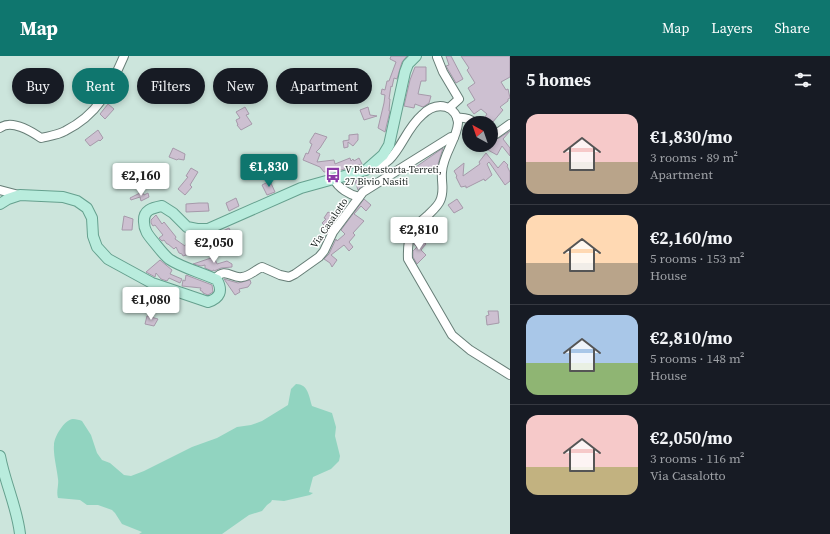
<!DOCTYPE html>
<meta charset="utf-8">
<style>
body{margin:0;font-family:"Source Serif 4",serif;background:#242831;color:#f1f3f6;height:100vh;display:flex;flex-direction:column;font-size:15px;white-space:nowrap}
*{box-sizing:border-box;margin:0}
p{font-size:13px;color:#9ea1a6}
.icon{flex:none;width:22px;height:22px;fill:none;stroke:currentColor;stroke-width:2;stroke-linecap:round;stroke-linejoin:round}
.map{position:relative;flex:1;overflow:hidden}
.side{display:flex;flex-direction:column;background:#171b24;width:320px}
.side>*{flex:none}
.banner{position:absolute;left:12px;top:12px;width:380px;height:36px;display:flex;gap:8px}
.needle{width:26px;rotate:320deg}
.controls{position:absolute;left:462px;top:60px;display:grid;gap:8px}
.controls a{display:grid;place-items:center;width:36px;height:36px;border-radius:50%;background:#171b24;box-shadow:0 2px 6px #0003;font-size:20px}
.price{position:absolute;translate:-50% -34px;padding:0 9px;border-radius:4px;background:#fff;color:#222;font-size:13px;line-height:26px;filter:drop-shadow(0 1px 2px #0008)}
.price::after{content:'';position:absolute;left:50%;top:24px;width:12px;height:9px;margin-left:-6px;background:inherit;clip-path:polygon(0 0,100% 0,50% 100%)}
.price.current{background:#0f766e;color:#fff}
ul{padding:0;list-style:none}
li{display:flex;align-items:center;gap:12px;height:100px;padding:0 16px}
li+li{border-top:1px solid #363941}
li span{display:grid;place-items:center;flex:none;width:112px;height:80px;border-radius:12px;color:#555}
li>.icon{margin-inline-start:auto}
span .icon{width:48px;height:48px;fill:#fffc;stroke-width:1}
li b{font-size:17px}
h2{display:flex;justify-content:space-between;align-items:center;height:48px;padding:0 16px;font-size:17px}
.chip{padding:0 14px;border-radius:18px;background:#171b24;box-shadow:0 2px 6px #0003;font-size:14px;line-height:36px}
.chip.current{background:#0f766e;color:#fff}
header{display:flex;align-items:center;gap:24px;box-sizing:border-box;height:56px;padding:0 20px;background:#0f766e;color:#fff}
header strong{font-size:19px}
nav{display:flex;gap:22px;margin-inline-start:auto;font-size:14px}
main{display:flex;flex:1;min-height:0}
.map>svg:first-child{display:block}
.green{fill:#91d4c0}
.building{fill:#cdc0d1;stroke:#a699aa}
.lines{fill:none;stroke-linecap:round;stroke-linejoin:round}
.minor-casing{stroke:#677e77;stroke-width:10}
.major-casing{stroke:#65a08e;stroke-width:12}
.minor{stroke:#fff;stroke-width:8}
.major{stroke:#b9ecdd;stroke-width:10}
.labels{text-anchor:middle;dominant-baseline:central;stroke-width:3;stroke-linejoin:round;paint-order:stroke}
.poi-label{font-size:10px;fill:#212a27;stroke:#fff;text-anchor:start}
.street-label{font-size:10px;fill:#212a27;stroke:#fff}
</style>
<header>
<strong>Map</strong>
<nav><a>Map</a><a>Layers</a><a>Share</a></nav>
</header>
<main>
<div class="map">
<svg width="510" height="478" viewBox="0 0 510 478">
<rect width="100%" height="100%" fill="#cce5dc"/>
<path class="green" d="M296,328C308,328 309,340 312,350L332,357L336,371L335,380L340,400L339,405L331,413L313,421L309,436L313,437L310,439L284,445L272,444L271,446L267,449L262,455L249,459L222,478H139L142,476L122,468L115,457L112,454L98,449H87L80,444L58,442C56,436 59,429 58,423C57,413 53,398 54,389C54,381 64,364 73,363C76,363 80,364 82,365L91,379L97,397L102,404L110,407L124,419L131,420L144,415L192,391L217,382L237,371L251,369L262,365L288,349L291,333Z"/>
<g class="building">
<path d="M391,0H407L402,6L397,23L394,22L392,31L391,30L389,43H390L389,55H390L385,76L378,72L384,47L385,39L381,38L382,33L385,34L387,25H389L396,6L390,3Z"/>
<path d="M446,0H451L463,23L456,27L446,10L449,9Z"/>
<path d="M461,0H510V21L501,26L506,34L508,33L510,42L508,43V45L500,51L503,54L492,67L485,61L487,58L481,53L474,58L467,49L475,44L468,32L475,27L467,14L469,12Z"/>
<path d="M415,11H426V25H421L418,38L431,40L429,47L423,51L415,48L414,52L404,50L410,24Z"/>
<path d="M108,48L114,53L105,63L100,58Z"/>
<path d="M245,51L249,58L246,59L252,68L241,74L237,69H238L236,64L240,62L236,56Z"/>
<path d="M368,51L370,59L377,60L364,64L360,54Z"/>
<path d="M98,74L103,82L100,85L99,84L90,90L85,84Z"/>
<path d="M510,75L503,83L510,92V100L502,90L497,99L488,94L493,84L499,82Z"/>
<path d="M315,77L327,81L320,92L316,96L320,98L317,106L334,104L335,108L350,102L351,105L353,103L354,105L359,102L362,108L341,114L324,116L320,111L303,104L306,97L308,98L312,88L310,87V85Z"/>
<path d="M358,78V84L353,90L348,86V91L344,92L343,85L349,84V79Z"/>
<path d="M173,92L185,98L184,104L178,103L177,104L169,101Z"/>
<path d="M443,92L438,108L436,116L422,113L416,118L413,113Z"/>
<path d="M486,97L498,112L504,105L508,109L507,110L510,116V125L505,129L489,106L487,108L492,119L485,125L484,123L466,132V130L461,131L456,121L457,120L454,115L464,107L463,120L480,108L479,106Z"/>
<path d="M191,112L198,116L190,129L192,131L185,139L178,133L188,121L186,120Z"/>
<path d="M366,121L368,126L358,134L355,125Z"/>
<path d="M270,125L275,136L267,139L262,129Z"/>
<path d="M142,136L144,139L148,137L149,141L141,145L140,141L131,144L130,142Z"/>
<path d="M236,142L239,150L229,155L226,147Z"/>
<path d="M364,143L371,149L366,155L361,150L354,158L364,165L353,177L355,179L349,186L353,191L349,195L344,189L331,199L337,204L332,211L330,207L324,203L329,198L336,183L337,185L345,178L341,174Z"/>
<path d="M457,143L463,152L454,157L448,149Z"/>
<path d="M199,147H208L209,155L186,156V148Z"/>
<path d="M328,156L333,159L330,164L332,166L327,172L322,167L326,163L324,162Z"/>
<path d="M156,159L162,168L164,166L176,181L175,183L185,190L187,186L192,189L194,186L200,191L196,196L183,200L182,198L179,197L176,191L174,193L168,188H167L164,184L162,185L159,182L163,179L155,169L153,170L151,167V164Z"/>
<path d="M124,160L133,163L132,174H122Z"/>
<path d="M229,172L234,182L225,187L222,181L217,183L215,179Z"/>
<path d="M420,182L426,188L421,194L426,199L417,208L413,201V195L417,191L414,188Z"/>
<path d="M214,201L217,208L227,205L232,208V211L221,212L214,215V214L212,215L205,212V209L201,210L193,208Z"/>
<path d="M160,204L172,214L170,218L182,223L180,227L169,222L167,225L161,223L156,217L155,221L146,216Z"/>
<path d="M186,219L212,229L213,236L208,239L203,237V236L200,234L201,232L182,230L183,224L185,225Z"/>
<path d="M224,223L238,227L250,224L251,227L248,231L239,233L240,236L235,239Z"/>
<path d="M147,239L152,241L148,254L140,250L142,245L144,246Z"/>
<path d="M488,255H498L499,267L487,269L486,260L489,259Z"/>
<path d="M147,260L158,263L154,270L145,268Z"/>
</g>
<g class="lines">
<defs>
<g id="minor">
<path d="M437,1L443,16L459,43L449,52"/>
<path d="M457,62C464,61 469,62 475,67"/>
<path d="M0,72C11,63 31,75 41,82C49,80 58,79 65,75C99,58 109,34 124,0"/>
<path d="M491,78H496L510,68"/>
<path d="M366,114C399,111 400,78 422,59C428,53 436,48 446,51C453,53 458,60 458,67C457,83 443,98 442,116C441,127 445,135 440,145C438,150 432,155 428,159C411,173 407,180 408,203L452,279L470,294L510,319"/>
<path d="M334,123C338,132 350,139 359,141"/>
<path d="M0,134L19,139"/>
<path d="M215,223C225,210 232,223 242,221C250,220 255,214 262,211L280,219L289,221L295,218L319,201L324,195L333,176L363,136L451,81H454"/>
</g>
<g id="major">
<path d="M0,148L8,143L20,139L63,141L77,145L87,152L92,162L93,180L97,191L108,203L152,227L208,246C220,242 223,235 217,224C203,217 182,212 169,203C163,198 158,191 153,185C148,179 144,174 144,166C143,154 152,152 162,150L173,157L187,171L197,173H208L301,132L366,114L383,99L389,89L405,16L408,8L416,0"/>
<path d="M0,400C5,427 17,451 20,478"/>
</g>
</defs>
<use href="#minor" class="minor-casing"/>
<use href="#major" class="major-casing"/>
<use href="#minor" class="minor"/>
<use href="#major" class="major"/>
</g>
<defs>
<symbol id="bus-bare" viewBox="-9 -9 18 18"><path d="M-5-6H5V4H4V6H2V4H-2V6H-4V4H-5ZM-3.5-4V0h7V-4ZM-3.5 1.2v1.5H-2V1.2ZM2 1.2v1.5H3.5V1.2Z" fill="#8c38a6" stroke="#fff" stroke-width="2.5" paint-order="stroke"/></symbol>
</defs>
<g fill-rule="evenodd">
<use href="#bus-bare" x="322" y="108" width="22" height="22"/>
</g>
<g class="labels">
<g class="poi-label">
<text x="345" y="113">V Pietrastorta-Terreti,<tspan x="345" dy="12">27 Bivio Nasiti</tspan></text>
</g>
<g class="street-label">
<text transform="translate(329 167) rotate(-56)">Via Casalotto</text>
</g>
</g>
</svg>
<div class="controls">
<a><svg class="needle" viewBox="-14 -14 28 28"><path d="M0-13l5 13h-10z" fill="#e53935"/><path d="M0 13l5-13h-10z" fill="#9ea1a6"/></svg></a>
</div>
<b class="price current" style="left:269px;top:132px">€1,830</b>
<b class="price" style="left:141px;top:141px">€2,160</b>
<b class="price" style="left:419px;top:195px">€2,810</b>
<b class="price" style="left:214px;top:208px">€2,050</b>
<b class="price" style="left:151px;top:265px">€1,080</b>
<div class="banner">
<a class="chip">Buy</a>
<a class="chip current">Rent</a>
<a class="chip">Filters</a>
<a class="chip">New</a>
<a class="chip">Apartment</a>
</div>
</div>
<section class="side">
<h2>5 homes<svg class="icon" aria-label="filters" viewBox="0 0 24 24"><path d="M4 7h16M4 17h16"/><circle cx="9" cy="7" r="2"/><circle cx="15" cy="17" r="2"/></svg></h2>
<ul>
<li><span style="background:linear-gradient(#f6c9c9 60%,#b9a48a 0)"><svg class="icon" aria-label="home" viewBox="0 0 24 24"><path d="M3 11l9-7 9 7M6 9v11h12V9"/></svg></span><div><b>€1,830/mo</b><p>3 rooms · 89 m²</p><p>Apartment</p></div></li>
<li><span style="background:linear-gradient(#ffd9b3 60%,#b9a48a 0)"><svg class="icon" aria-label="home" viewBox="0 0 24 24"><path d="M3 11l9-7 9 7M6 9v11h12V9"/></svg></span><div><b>€2,160/mo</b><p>5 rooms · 153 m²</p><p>House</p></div></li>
<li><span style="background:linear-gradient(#a9c7e8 60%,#8fb573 0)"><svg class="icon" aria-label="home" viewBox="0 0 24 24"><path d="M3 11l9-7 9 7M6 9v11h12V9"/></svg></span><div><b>€2,810/mo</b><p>5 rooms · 148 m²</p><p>House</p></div></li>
<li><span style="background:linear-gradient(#f6c9c9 65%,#c2b280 0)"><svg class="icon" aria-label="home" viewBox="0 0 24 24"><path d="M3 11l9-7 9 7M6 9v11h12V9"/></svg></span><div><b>€2,050/mo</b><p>3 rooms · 116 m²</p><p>Via Casalotto</p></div></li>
</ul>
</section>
</main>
